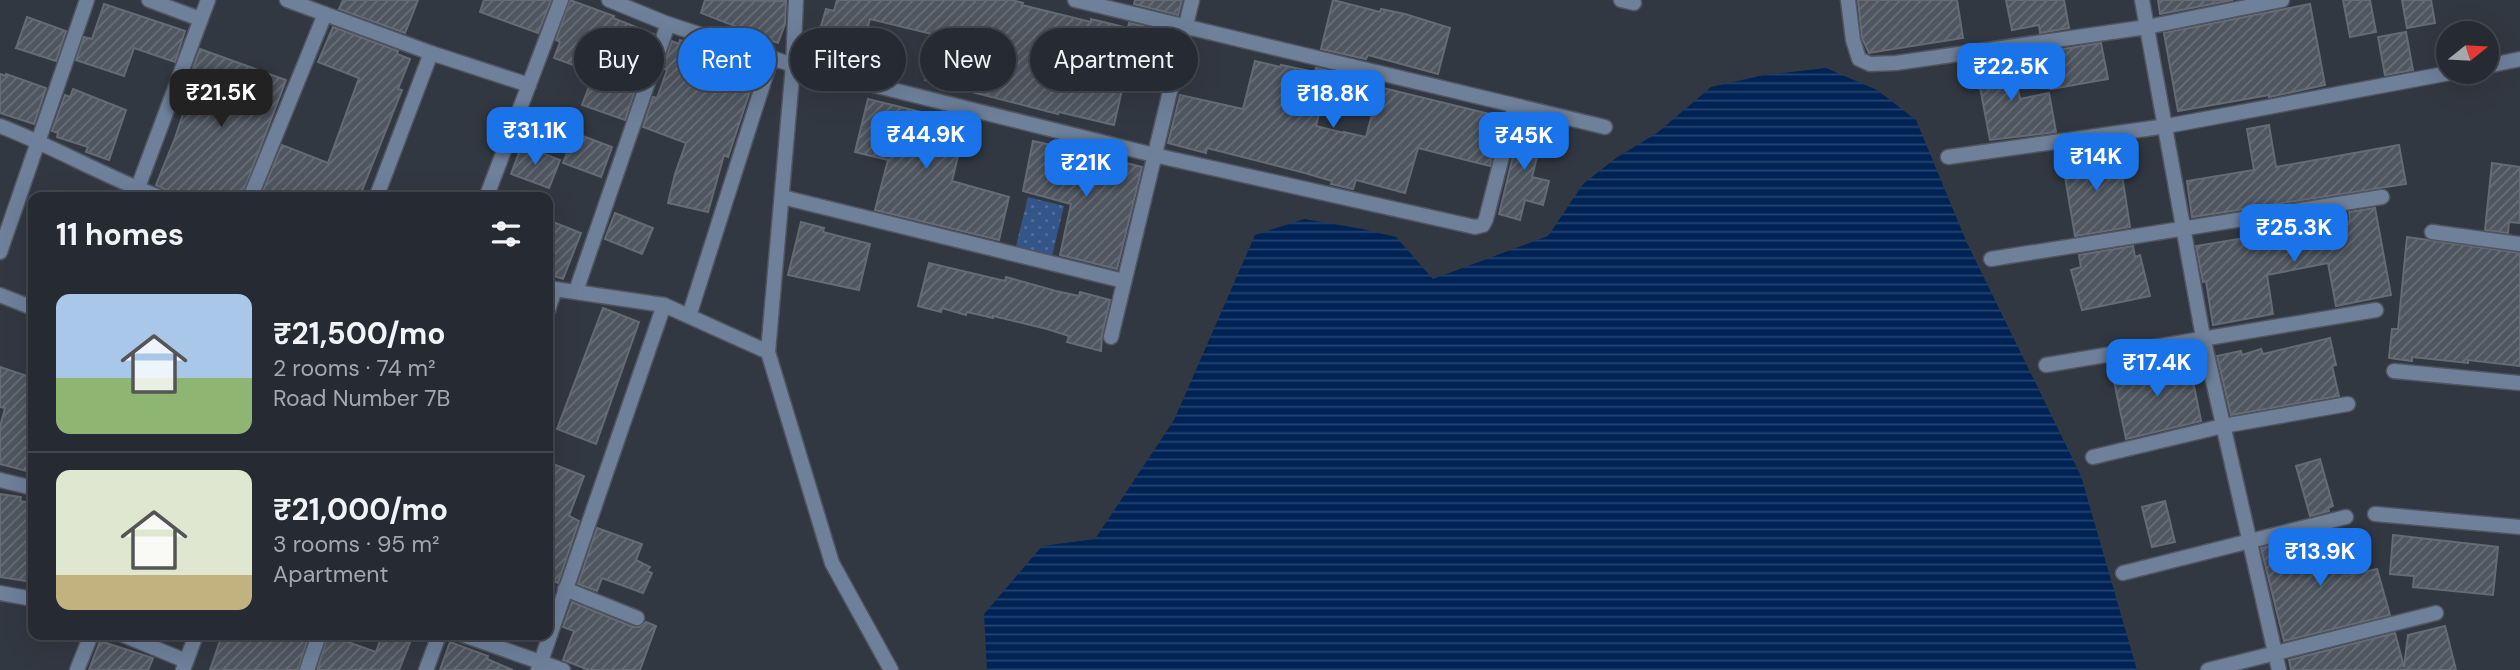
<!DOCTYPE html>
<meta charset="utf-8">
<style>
body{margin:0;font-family:"DM Sans",sans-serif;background:#32363e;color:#f1f3f6;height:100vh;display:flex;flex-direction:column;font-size:26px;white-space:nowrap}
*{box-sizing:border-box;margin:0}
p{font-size:23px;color:#a4a7ac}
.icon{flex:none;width:38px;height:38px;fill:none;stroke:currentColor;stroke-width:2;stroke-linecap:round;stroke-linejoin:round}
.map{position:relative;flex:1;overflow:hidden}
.sheet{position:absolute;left:28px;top:192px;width:525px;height:448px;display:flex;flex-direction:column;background:#262a32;border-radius:14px;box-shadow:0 7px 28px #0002,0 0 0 2px #42464d}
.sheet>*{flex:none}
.guide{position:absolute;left:574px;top:28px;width:665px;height:63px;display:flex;gap:14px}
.needle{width:46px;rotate:72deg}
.fabs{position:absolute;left:2436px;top:21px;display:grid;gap:14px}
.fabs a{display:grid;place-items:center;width:63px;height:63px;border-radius:50%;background:#262a32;box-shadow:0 7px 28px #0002,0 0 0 2px #42464d;font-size:35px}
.price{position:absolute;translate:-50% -60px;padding:0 16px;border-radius:14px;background:#1a73e8;color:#fff;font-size:23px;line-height:46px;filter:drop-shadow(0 2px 4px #0008)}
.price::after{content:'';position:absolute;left:50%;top:42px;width:21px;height:16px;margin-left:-10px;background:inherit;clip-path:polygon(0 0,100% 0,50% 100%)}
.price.selected{background:#222;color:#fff}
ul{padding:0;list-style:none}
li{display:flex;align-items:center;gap:21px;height:175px;padding:0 28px}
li+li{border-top:2px solid #42464d}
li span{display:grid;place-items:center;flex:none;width:196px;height:140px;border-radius:14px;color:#555}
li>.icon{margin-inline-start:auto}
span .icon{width:84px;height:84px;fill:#fffc;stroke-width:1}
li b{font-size:30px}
h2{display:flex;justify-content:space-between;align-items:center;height:84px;padding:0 28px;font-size:30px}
.chip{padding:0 24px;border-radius:32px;background:#262a32;box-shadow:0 7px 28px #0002,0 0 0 2px #42464d;font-size:24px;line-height:63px}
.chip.selected{background:#1a73e8;color:#fff}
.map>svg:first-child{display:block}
.grass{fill:url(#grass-dots)}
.water{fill:url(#water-rules)}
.building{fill:url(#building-hatch);stroke:#646b75;stroke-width:2}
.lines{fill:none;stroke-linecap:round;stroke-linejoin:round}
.street-casing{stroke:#50555f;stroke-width:17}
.street{stroke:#6e809a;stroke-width:14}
</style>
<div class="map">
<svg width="2520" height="670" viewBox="0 0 2520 670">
<defs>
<pattern id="grass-dots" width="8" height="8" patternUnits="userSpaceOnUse" patternTransform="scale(1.75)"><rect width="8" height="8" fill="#345588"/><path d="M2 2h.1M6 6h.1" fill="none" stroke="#526e99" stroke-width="1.8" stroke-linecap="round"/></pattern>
<pattern id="water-rules" width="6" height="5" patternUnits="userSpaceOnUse" patternTransform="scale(1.75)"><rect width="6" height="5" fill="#002356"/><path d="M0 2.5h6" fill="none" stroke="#25436f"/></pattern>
<pattern id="building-hatch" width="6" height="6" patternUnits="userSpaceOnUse" patternTransform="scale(1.75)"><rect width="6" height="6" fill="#4f5660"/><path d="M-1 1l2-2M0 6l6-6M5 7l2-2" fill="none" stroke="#686f77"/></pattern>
</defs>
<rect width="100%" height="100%" fill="#323842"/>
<path class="grass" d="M1028,197L1064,206L1052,256L1016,246Z"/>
<path class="water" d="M1826,68L1877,90L1916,120L1967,243L2081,476L2137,670H987L984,614L1042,546L1095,539L1174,420L1255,235L1304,219L1363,229L1396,237L1433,279L1548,236L1583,184L1616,158L1657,133L1711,87L1764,75Z"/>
<g class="building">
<path d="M343,0H418L405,33L339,9Z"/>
<path d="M484,0H551L538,33L480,12Z"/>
<path d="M570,0L614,16L613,18L654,34L645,61L605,46L595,73L554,58L560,42L556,40Z"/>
<path d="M705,0L786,1L785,24L778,43L701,13Z"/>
<path d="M837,0H1012L1023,3L1022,5L1091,22V19L1128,28L1129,23L1174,33L1160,90L1124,81L1114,125L1059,112L1058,114L925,80L936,35L870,19L859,59L815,47L826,9L834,11Z"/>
<path d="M1135,0H1182L1178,15L1134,4Z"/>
<path d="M1333,0L1380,12L1381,9L1405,14L1450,28L1438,74L1368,55L1366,59L1321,49Z"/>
<path d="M1858,0H1957L1963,38L1869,53L1862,38Z"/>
<path d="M2006,0H2064L2069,28L2040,33L2039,25L2012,30Z"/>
<path d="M2158,0H2233L2160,14Z"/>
<path d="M2343,0H2370L2376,32L2350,37Z"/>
<path d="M2402,0H2431L2435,23L2407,28Z"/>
<path d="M104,4L185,31L175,62L134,48L124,76L76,60L84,37L92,39Z"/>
<path d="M2310,4L2325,85L2269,97V95L2178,111L2164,33Z"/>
<path d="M27,17L66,31L56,61L16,48Z"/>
<path d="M333,27L398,51L397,54L410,59L398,89L402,90L359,198H260L282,145L328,163L359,78L318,62Z"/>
<path d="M2406,32L2413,70L2385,75L2378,37Z"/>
<path d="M680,40L757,70L728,157L724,155L708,212L668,203L675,174L686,143L643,127L653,97L657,98L667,70L663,68L672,41L679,44Z"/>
<path d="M2101,43L2108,79L2051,89L2044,52Z"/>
<path d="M200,49L286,80L241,198H183L156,185L175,138L195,78L198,70L193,68Z"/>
<path d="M2012,56L2020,99L2049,93L2056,132L1990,140L1975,61Z"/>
<path d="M1255,61L1280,67L1281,65L1315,72L1316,68L1330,71L1316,126L1344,133V132L1366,137L1379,87L1502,117L1490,166L1418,148L1405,193L1356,180L1353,189L1331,184L1332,181L1305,173L1207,148L1206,153L1168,143L1180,95L1243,109Z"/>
<path d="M0,74L6,76V74L46,88L34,124L0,113Z"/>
<path d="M594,74L635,90L625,120L582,105Z"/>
<path d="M73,89L126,110L109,160L86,152L88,147L57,137L58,133L52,131L65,95L70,97Z"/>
<path d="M868,99L966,123L952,181L1009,197L999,240L875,210L888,160L855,152Z"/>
<path d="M1522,119L1545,125L1532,177L1549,181L1543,205L1525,200L1520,220L1499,214Z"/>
<path d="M2269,125L2276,167L2399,145L2406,184L2192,217L2187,181L2254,170L2247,129Z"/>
<path d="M575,133L612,147L601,177L563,163Z"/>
<path d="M1033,141L1080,151L1142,167L1117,269L1060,255L1071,204L1023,191Z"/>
<path d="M522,145L560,160L549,188L511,174Z"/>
<path d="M2118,149L2130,227L2075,236L2062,159Z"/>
<path d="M2492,163L2520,167V223L2509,222L2508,233L2485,230Z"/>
<path d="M2375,208L2391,295L2336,306L2328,263L2267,275L2273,314L2213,325L2206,281L2203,282L2196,246L2287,231L2286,222L2317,217L2319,226L2350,221L2349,212Z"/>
<path d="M615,213L653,228L642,254L605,239Z"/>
<path d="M548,220L581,233L563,279L548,274Z"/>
<path d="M801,222L824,228L823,232L870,244L859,290L788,275Z"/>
<path d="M2407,237L2520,253V366L2468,360V363L2412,357V361L2389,358L2392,329H2398Z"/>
<path d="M2133,246L2135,257L2140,255L2150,296L2082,310L2071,270L2081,267L2079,255Z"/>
<path d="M929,263L1005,281L1006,277L1056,291L1079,296L1080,292L1110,300L1102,335L1101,351L1067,342L1069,336L1047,329L993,316V318L967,312L966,315L942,308L941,312L918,306Z"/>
<path d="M603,308L639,322L596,444L557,429Z"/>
<path d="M2330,338L2336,365L2332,366L2339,396L2231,415L2217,356L2241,351L2242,355L2261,349L2263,354Z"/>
<path d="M2189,361L2201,421L2126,439L2113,376Z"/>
<path d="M0,367L33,378V447L27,471L0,464V427L5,408L0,407Z"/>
<path d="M2320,459L2333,506L2328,508L2329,511L2310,516L2296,466Z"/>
<path d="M548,462L584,476L569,516L579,521L558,583L548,579Z"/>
<path d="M0,494L21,497L20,501L33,503V582L0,577Z"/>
<path d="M2165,501L2175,542L2152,547L2142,507Z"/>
<path d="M597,528L642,544L636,560L650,567L647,571L652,573L643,593L602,578L597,591L578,584Z"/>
<path d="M2334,530L2346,576L2377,569L2390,615L2284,641L2261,548L2283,543L2284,545Z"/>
<path d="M2393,535L2498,547L2493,595L2413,587L2414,576L2390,574Z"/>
<path d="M572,602L633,627H639L646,622L656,626L640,670H589L563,660L574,631L563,627Z"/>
<path d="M2445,626L2456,670H2291L2289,660L2395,633L2404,667L2408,635Z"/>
<path d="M222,635H309L298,670H210Z"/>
<path d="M328,635L376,652L382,635H413L399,670H317Z"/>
<path d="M100,641L153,658L148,670H89Z"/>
<path d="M450,642L488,656L487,659L513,670H440Z"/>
</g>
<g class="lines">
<defs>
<g id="street">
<path d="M149,0L200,19"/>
<path d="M287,0L431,53L529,85"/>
<path d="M609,0L668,24L793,65L1154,155L1475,227L1483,225L1486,219L1515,106"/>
<path d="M796,0L793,65L768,352L832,563L891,670"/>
<path d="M1075,0L1605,127"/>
<path d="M1621,0L1634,3"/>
<path d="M1848,0L1853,40L1859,59L1870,64L1896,63L2147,27L2282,0"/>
<path d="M2142,0L2203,337L2279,670"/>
<path d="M2487,66L2520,59"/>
<path d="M0,126C55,147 107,178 162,198"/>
<path d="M1948,157L2167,126L2455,72"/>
<path d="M782,197L1124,281"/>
<path d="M134,198L208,0"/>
<path d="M250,198L325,14"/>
<path d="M376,198L431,53"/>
<path d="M486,198L561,0"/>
<path d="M2432,232L2520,244"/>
<path d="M0,252L87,0"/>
<path d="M1991,259L2382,197"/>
<path d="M548,288L664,305L768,352"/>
<path d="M576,291L668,24"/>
<path d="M0,295L33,308"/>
<path d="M548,310L555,289"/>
<path d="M689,316L771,59"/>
<path d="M1111,337L1192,0"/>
<path d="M2046,365L2376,310"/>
<path d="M2394,371L2520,383"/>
<path d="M2093,457L2223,426L2348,404"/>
<path d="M0,480L33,488"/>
<path d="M2375,514L2520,527"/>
<path d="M2123,573L2346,517"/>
<path d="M565,589L637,618"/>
<path d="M0,593L33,599"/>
<path d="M123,635L186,661"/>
<path d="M463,635L563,670"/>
<path d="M77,670L91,635"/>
<path d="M183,670L196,635"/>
<path d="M307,670L319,635"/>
<path d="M426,670L439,635"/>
<path d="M538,670L664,305"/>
<path d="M2208,670L2436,613"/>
</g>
</defs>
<use href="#street" class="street-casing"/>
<use href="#street" class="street"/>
</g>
</svg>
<div class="fabs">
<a><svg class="needle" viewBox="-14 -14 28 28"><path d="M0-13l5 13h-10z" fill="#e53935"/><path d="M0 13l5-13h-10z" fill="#a4a7ac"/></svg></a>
</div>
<b class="price" style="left:2011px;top:103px">₹22.5K</b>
<b class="price selected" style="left:221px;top:129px">₹21.5K</b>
<b class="price" style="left:1333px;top:130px">₹18.8K</b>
<b class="price" style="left:535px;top:167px">₹31.1K</b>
<b class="price" style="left:926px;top:171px">₹44.9K</b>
<b class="price" style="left:1524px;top:172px">₹45K</b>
<b class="price" style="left:2096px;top:193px">₹14K</b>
<b class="price" style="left:1086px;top:199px">₹21K</b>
<b class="price" style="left:2294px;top:264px">₹25.3K</b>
<b class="price" style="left:2157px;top:399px">₹17.4K</b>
<b class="price" style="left:2320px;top:588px">₹13.9K</b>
<div class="guide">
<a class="chip">Buy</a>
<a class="chip selected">Rent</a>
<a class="chip">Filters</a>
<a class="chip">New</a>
<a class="chip">Apartment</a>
</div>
<section class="sheet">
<h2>11 homes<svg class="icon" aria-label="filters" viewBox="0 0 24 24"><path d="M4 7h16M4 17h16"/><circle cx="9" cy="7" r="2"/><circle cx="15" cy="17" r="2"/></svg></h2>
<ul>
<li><span style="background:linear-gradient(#a9c7e8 60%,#8fb573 0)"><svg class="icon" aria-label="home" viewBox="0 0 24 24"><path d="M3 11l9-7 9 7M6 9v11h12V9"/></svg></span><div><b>₹21,500/mo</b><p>2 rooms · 74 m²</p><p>Road Number 7B</p></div></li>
<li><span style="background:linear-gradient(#dfe7d0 75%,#c2b280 0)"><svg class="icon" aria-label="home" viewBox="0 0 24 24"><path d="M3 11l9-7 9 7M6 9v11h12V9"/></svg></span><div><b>₹21,000/mo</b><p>3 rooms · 95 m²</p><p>Apartment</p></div></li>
</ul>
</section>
</div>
